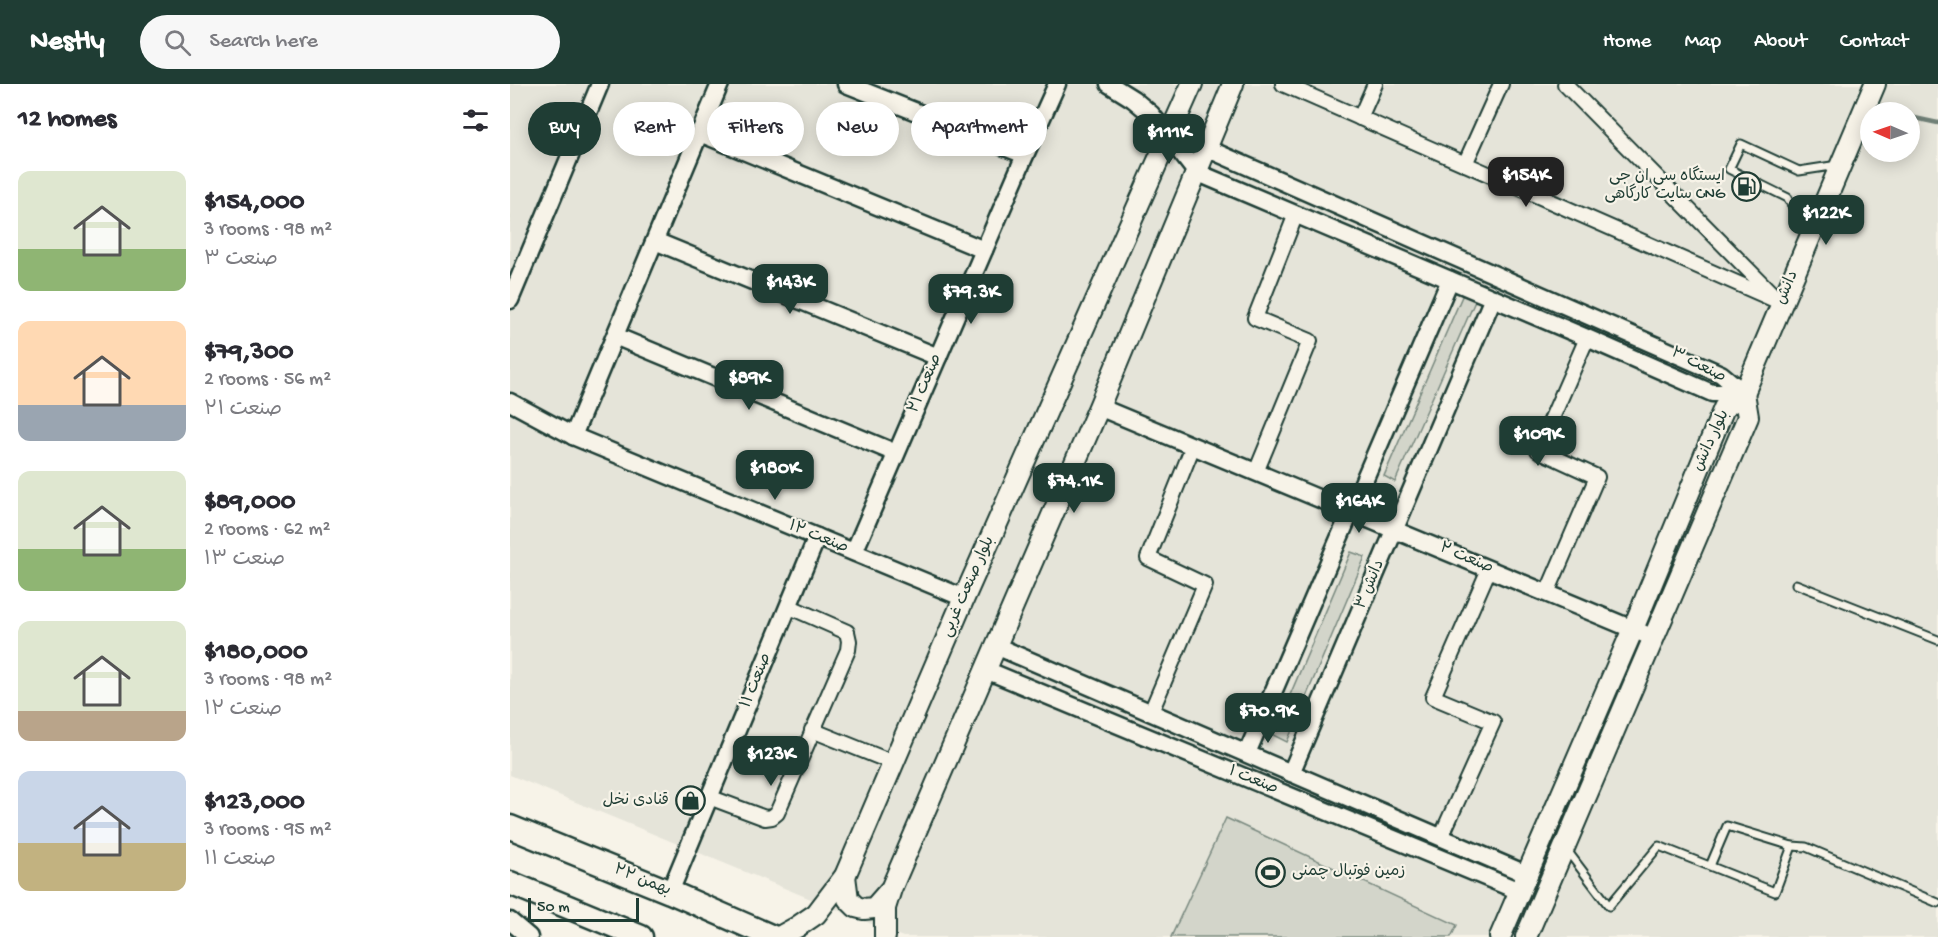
<!DOCTYPE html>
<meta charset="utf-8">
<style>
body{margin:0;font-family:"Gochi Hand","Playpen Sans Arabic",sans-serif;background:#f7f7f7;color:#2b2b33;height:100vh;display:flex;flex-direction:column;font-size:22px;white-space:nowrap}
*{box-sizing:border-box;margin:0}
p{font-size:20px;color:#7c7c81}
.icon{flex:none;width:33px;height:33px;fill:none;stroke:currentColor;stroke-width:2;stroke-linecap:round;stroke-linejoin:round}
.map{position:relative;flex:1;overflow:hidden}
.side{display:flex;flex-direction:column;background:#fff;width:510px}
.side>*{flex:none}
.top-card{position:absolute;left:18px;top:18px;width:570px;height:54px;display:flex;gap:12px}
.needle{width:39px;rotate:272deg}
.controls{position:absolute;left:1350px;top:18px;display:grid;gap:12px}
.controls a{display:grid;place-items:center;width:60px;height:60px;border-radius:50%;background:#fff;box-shadow:0 3px 15px #0003;font-size:30px}
.scale{position:absolute;left:18px;bottom:15px;width:111px;box-sizing:border-box;padding-left:6px;border:3px solid #1f3d34;border-top:0;font-size:16px;line-height:21px;white-space:nowrap;color:#1f3d34;-webkit-text-stroke:4px #f7f3e8;paint-order:stroke}
.price{position:absolute;translate:-50% -51px;padding:0 14px;border-radius:12px;background:#1f3d34;color:#fff;font-size:20px;line-height:39px;filter:drop-shadow(0 2px 3px #0008)}
.price::after{content:'';position:absolute;left:50%;top:36px;width:18px;height:14px;margin-left:-9px;background:inherit;clip-path:polygon(0 0,100% 0,50% 100%)}
.price.on{background:#222;color:#fff}
ul{padding:0;list-style:none}
li{display:flex;align-items:center;gap:18px;height:150px;padding:0 18px}
li span{display:grid;place-items:center;flex:none;width:168px;height:120px;border-radius:12px;color:#555}
li>.icon{margin-inline-start:auto}
span .icon{width:72px;height:72px;fill:#fffc;stroke-width:1}
li b{font-size:26px}
h2{display:flex;justify-content:space-between;align-items:center;height:72px;padding:0 18px;font-size:26px}
.pill{padding:0 21px;border-radius:27px;background:#fff;box-shadow:0 3px 15px #0003;font-size:21px;line-height:54px}
.pill.on{background:#1f3d34;color:#fff}
header{display:flex;align-items:center;gap:36px;box-sizing:border-box;height:84px;padding:0 30px;background:#1f3d34;color:#fff}
header strong{font-size:28px}
nav{display:flex;gap:33px;margin-inline-start:auto;font-size:21px}
.search{width:420px;height:54px;background:#f7f7f7;display:flex;align-items:center;gap:15px;box-sizing:border-box;padding:0 21px;border-radius:33px;color:#7c7c81;font-size:22px}
main{display:flex;flex:1;min-height:0}
.map>svg:first-child{display:block}
.built{fill:#e5e4d9;fill-rule:evenodd}
.green{fill:#d3d5ca;stroke:#79897f;stroke-width:1.5}
.lines{fill:none;stroke-linecap:round;stroke-linejoin:round}
.stream{stroke:#6f8077;stroke-width:4.5}
.service-casing{stroke:#1f3d34;stroke-width:11}
.minor-casing{stroke:#1f3d34;stroke-width:18}
.tertiary-casing{stroke:#1f3d34;stroke-width:21}
.secondary-casing{stroke:#1f3d34;stroke-width:24}
.trunk-casing{stroke:#1f3d34;stroke-width:27}
.service{stroke:#f7f3e8;stroke-width:7}
.minor{stroke:#f7f3e8;stroke-width:14}
.tertiary{stroke:#f7f3e8;stroke-width:16}
.secondary{stroke:#f7f3e8;stroke-width:20}
.trunk{stroke:#f7f3e8;stroke-width:22}
.labels{text-anchor:middle;dominant-baseline:central;stroke-width:4.5;stroke-linejoin:round;paint-order:stroke}
.poi-label{font-size:16px;fill:#1f3d34;stroke:#f7f3e8;text-anchor:end}
.street-label{font-size:16px;fill:#1f3d34;stroke:#f7f3e8}
</style>
<header>
<strong>Nestly</strong>
<div class="search"><svg class="icon" aria-label="search" viewBox="0 0 24 24"><circle cx="10" cy="10" r="6"/><path d="M15 15l6 6"/></svg>Search here</div>
<nav><a>Home</a><a>Map</a><a>About</a><a>Contact</a></nav>
</header>
<main>
<section class="side">
<h2>12 homes<svg class="icon" aria-label="filters" viewBox="0 0 24 24"><path d="M4 7h16M4 17h16"/><circle cx="9" cy="7" r="2"/><circle cx="15" cy="17" r="2"/></svg></h2>
<ul>
<li><span style="background:linear-gradient(#dfe7d0 65%,#8fb573 0)"><svg class="icon" aria-label="home" viewBox="0 0 24 24"><path d="M3 11l9-7 9 7M6 9v11h12V9"/></svg></span><div><b>$154,000</b><p>3 rooms · 98 m²</p><p>صنعت ۳</p></div></li>
<li><span style="background:linear-gradient(#ffd9b3 70%,#9aa5b1 0)"><svg class="icon" aria-label="home" viewBox="0 0 24 24"><path d="M3 11l9-7 9 7M6 9v11h12V9"/></svg></span><div><b>$79,300</b><p>2 rooms · 56 m²</p><p>صنعت ۲۱</p></div></li>
<li><span style="background:linear-gradient(#dfe7d0 65%,#8fb573 0)"><svg class="icon" aria-label="home" viewBox="0 0 24 24"><path d="M3 11l9-7 9 7M6 9v11h12V9"/></svg></span><div><b>$89,000</b><p>2 rooms · 62 m²</p><p>صنعت ۱۳</p></div></li>
<li><span style="background:linear-gradient(#dfe7d0 75%,#b9a48a 0)"><svg class="icon" aria-label="home" viewBox="0 0 24 24"><path d="M3 11l9-7 9 7M6 9v11h12V9"/></svg></span><div><b>$180,000</b><p>3 rooms · 98 m²</p><p>صنعت ۱۲</p></div></li>
<li><span style="background:linear-gradient(#c9d6e8 60%,#c2b280 0)"><svg class="icon" aria-label="home" viewBox="0 0 24 24"><path d="M3 11l9-7 9 7M6 9v11h12V9"/></svg></span><div><b>$123,000</b><p>3 rooms · 95 m²</p><p>صنعت ۱۱</p></div></li>
</ul>
</section>
<div class="map">
<svg width="1428" height="853" viewBox="0 0 1428 853">
<rect width="100%" height="100%" fill="#f7f3e8"/>
<filter id="ink" filterUnits="userSpaceOnUse"><feTurbulence type="fractalNoise" baseFrequency=".0167" numOctaves="2"/><feDisplacementMap in="SourceGraphic" scale="12" xChannelSelector="R" yChannelSelector="G"/><feConvolveMatrix kernelMatrix="1 2 1 2 8 2 1 2 1" color-interpolation-filters="sRGB"/></filter>
<g filter="url(#ink)">
<path class="built" d="M0,0H1428V853H393L0,691ZM1360,28H1400V68H1360Z"/>
<g class="green">
<path d="M953,210L966,215L885,398L874,392Z"/>
<path d="M841,468L855,473L777,658L763,651Z"/>
<path d="M716,734L947,841L941,853H661Z"/>
</g>
<g class="lines">
<path class="stream" d="M1400,33L1428,39"/>
<defs>
<g id="service">
<path d="M1297,150L1278,114L1219,85L1231,60L1289,87L1328,81"/>
<path d="M1286,500L1428,556"/>
<path d="M1282,762L1296,763L1428,819"/>
<path d="M1056,765L1099,822L1149,762L1265,808L1282,762L1217,742L1200,782"/>
</g>
<g id="minor">
<path d="M773,0L1272,219"/>
<path d="M1055,0L1266,214"/>
<path d="M850,34L865,0"/>
<path d="M955,80L991,0"/>
<path d="M746,388L800,257L745,234L786,130"/>
<path d="M1037,509L1087,393L1028,366L1077,254"/>
<path d="M641,628L695,501L638,474L683,362"/>
<path d="M302,646L384,679"/>
<path d="M199,713L255,734L262,733L267,729L338,566L339,557L337,548L278,522"/>
<path d="M931,753L983,638L923,613L979,485"/>
</g>
<g id="tertiary">
<path d="M336,0L515,71"/>
<path d="M599,0L623,15L641,30L686,88L1077,254L1202,309H1234"/>
<path d="M190,49L474,166"/>
<path d="M659,53L696,64L1211,290L1234,309"/>
<path d="M145,157L428,273"/>
<path d="M0,216L90,0"/>
<path d="M105,252L386,369"/>
<path d="M0,318L63,352L454,514"/>
<path d="M589,323L1144,554"/>
<path d="M63,352L210,0"/>
<path d="M344,468L515,71L547,0"/>
<path d="M486,562L1016,790"/>
<path d="M476,586L1009,807"/>
<path d="M737,669L940,196"/>
<path d="M781,689L983,214"/>
<path d="M160,808L307,453"/>
<path d="M0,837L19,853"/>
</g>
<g id="secondary">
<path d="M335,792L338,815L346,823L354,825L364,824L379,807"/>
<path d="M269,853L287,843L306,830L335,792L454,514L682,0"/>
<path d="M375,853V824L381,805L589,323L723,0"/>
<path d="M990,853L1123,545L1214,324L1234,309L1365,0"/>
<path d="M1016,853L1238,333L1234,309"/>
</g>
<g id="trunk">
<path d="M0,743L160,808L263,853"/>
<path d="M0,799L131,853"/>
</g>
</defs>
<use href="#service" class="service-casing"/>
<use href="#minor" class="minor-casing"/>
<use href="#tertiary" class="tertiary-casing"/>
<use href="#secondary" class="secondary-casing"/>
<use href="#trunk" class="trunk-casing"/>
<use href="#service" class="service"/>
<use href="#minor" class="minor"/>
<use href="#tertiary" class="tertiary"/>
<use href="#secondary" class="secondary"/>
<use href="#trunk" class="trunk"/>
</g>
</g>
<defs>
<symbol id="fuel-ring" viewBox="-11 -11 22 22"><circle r="9.5" fill="#f7f3e8" stroke="#1f3d34" stroke-width="1.5"/><path d="M-5.5-6h7V0h2V4h1.3V-2.5L3-4.5l.8-.8L6-3V5H2.5V1h-1V6h-7ZM-4.2-4.7v3.2H.2V-4.7Z" fill="#1f3d34"/></symbol>
<symbol id="shop-ring" viewBox="-11 -11 22 22"><circle r="9.5" fill="#f7f3e8" stroke="#1f3d34" stroke-width="1.5"/><path d="M-5-2.5h2.3a2.7 3.5 0 0 1 5.4 0H5L5.5 6h-11ZM-1.5-2.5h3a1.5 2.3 0 0 0-3 0Z" fill="#1f3d34"/></symbol>
<symbol id="stadium-ring" viewBox="-11 -11 22 22"><circle r="9.5" fill="#f7f3e8" stroke="#1f3d34" stroke-width="1.5"/><path d="M0-5a6.5 5 0 1 0 0 10a6.5 5 0 1 0 0-10ZM-3.5-1.8h7v3.6h-7Z" fill="#1f3d34"/></symbol>
</defs>
<g fill-rule="evenodd">
<use href="#fuel-ring" x="1220" y="86" width="33" height="33"/>
<use href="#shop-ring" x="164" y="700" width="33" height="33"/>
<use href="#stadium-ring" x="744" y="772" width="33" height="33"/>
</g>
<g class="labels">
<g class="poi-label">
<text x="1215" y="93">ایستگاه سی ان جی<tspan x="1215" dy="18">سایت کارگاهی CNG</tspan></text>
<text x="159" y="717">قنادی نخل</text>
<text x="782" y="788" text-anchor="start">زمین فوتبال چمنی</text>
</g>
<g class="street-label">
<text transform="translate(1278 204) rotate(-67)">دانش</text>
<text transform="translate(1188 282) rotate(27)">صنعت ۳</text>
<text transform="translate(416 300) rotate(-67)">صنعت ۲۱</text>
<text transform="translate(1202 357) rotate(-65)">بلوار دانش</text>
<text transform="translate(308 454) rotate(22)">صنعت ۱۲</text>
<text transform="translate(956 475) rotate(23)">صنعت ۲</text>
<text transform="translate(861 501) rotate(-67)">دانش ۳</text>
<text transform="translate(459 503) rotate(-66)">بلوار صنعت غربی</text>
<text transform="translate(247 597) rotate(-68)">صنعت ۱۱</text>
<text transform="translate(743 697) rotate(22)">صنعت ۱</text>
<text transform="translate(132 797) rotate(22)">۲۲ بهمن</text>
</g>
</g>
</svg>
<div class="controls">
<a><svg class="needle" viewBox="-14 -14 28 28"><path d="M0-13l5 13h-10z" fill="#e53935"/><path d="M0 13l5-13h-10z" fill="#7c7c81"/></svg></a>
</div>
<div class="scale">50 m</div>
<b class="price" style="left:659px;top:81px">$111K</b>
<b class="price on" style="left:1016px;top:124px">$154K</b>
<b class="price" style="left:1316px;top:162px">$122K</b>
<b class="price" style="left:280px;top:231px">$143K</b>
<b class="price" style="left:461px;top:241px">$79.3K</b>
<b class="price" style="left:239px;top:327px">$89K</b>
<b class="price" style="left:1028px;top:383px">$109K</b>
<b class="price" style="left:265px;top:417px">$180K</b>
<b class="price" style="left:564px;top:430px">$74.1K</b>
<b class="price" style="left:849px;top:450px">$164K</b>
<b class="price" style="left:758px;top:660px">$70.9K</b>
<b class="price" style="left:261px;top:703px">$123K</b>
<div class="top-card">
<a class="pill on">Buy</a>
<a class="pill">Rent</a>
<a class="pill">Filters</a>
<a class="pill">New</a>
<a class="pill">Apartment</a>
</div>
</div>
</main>
